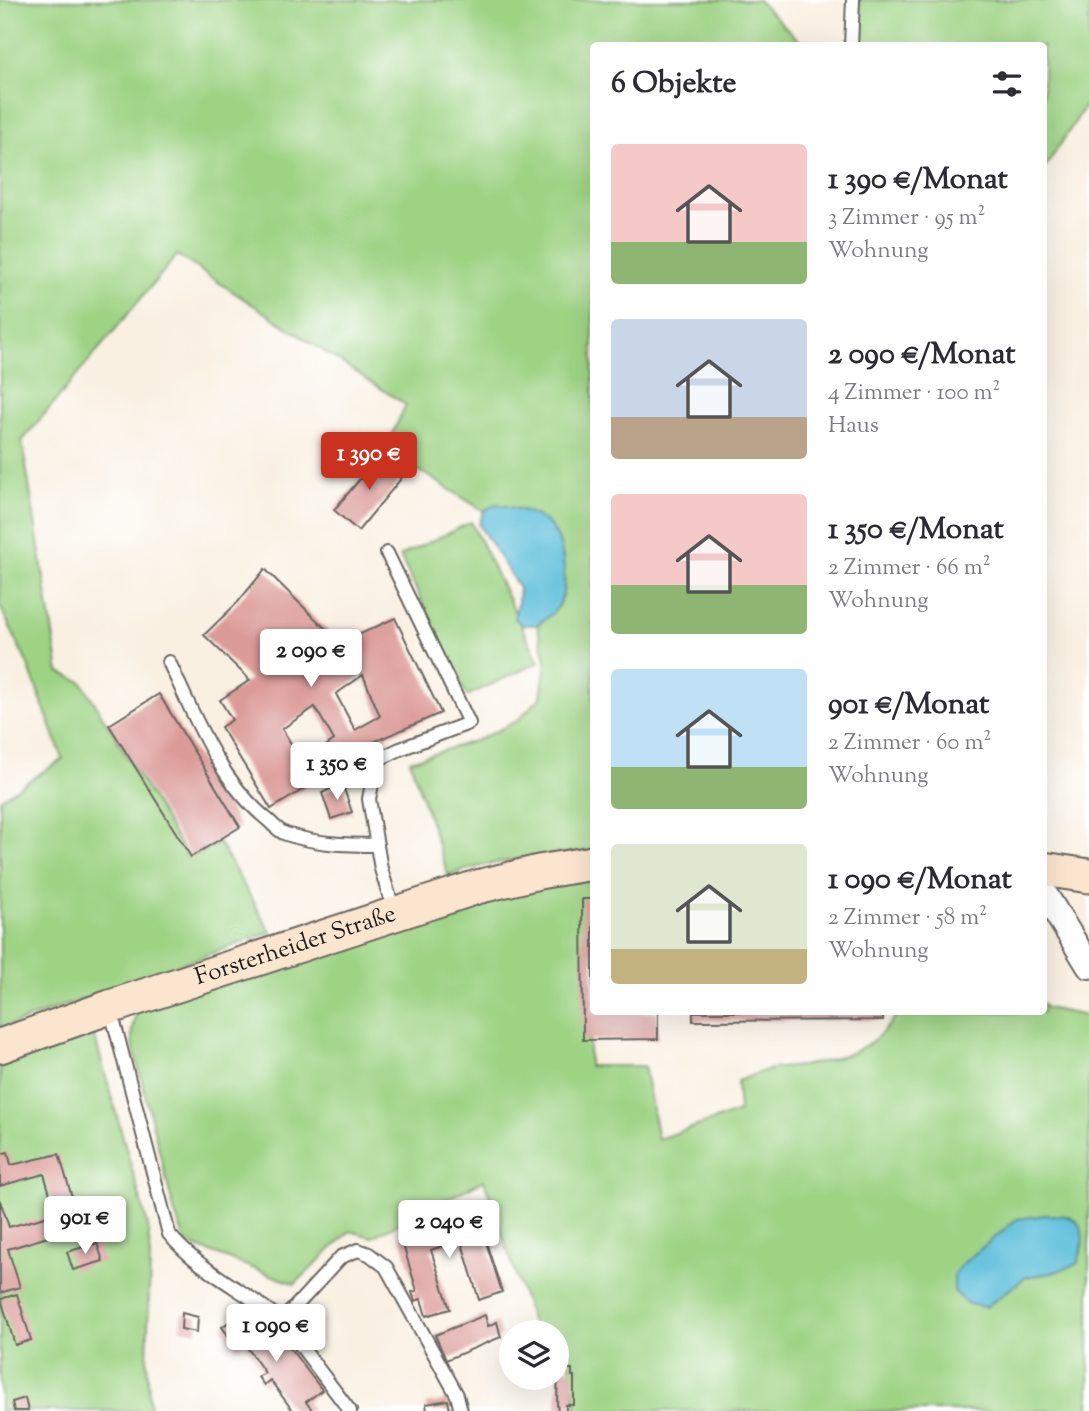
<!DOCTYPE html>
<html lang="de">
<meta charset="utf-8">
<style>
body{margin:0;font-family:"Sorts Mill Goudy",serif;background:#f7f7f7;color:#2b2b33;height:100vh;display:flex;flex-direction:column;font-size:26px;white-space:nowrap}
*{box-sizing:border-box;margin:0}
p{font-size:23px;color:#7c7c81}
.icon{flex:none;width:38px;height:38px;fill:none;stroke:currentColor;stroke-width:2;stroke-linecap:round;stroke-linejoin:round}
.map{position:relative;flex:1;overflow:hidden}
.panel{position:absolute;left:590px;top:42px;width:457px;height:973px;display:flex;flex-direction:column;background:#fff;border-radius:7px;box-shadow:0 7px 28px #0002}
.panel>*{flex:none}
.buttons{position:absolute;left:499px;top:1320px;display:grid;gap:14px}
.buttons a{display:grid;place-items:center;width:70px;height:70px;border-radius:50%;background:#fff;box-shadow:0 7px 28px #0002;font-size:35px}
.price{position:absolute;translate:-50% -60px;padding:0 16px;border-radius:7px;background:#fff;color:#222;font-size:23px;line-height:46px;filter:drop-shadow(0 2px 4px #0008)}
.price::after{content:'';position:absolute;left:50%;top:42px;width:21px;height:16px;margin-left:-10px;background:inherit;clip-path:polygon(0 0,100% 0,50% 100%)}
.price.on{background:#c8321e;color:#fff}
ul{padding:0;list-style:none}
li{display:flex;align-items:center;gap:21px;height:175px;padding:0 21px}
li span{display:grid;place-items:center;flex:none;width:196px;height:140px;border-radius:7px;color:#555}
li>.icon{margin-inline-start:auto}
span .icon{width:84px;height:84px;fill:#fffc;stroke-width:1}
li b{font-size:30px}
h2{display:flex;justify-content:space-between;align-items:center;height:84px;padding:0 21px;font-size:30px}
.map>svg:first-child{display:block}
.green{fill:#9ed384;stroke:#5d7850;stroke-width:2;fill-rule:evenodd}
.water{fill:#5cbeda;stroke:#3c6d7b;stroke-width:2}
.building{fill:#db9b99;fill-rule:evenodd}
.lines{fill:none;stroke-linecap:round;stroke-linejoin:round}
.lane-casing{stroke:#696661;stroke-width:16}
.street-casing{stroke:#696661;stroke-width:28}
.secondary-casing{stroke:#696661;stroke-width:37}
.lane{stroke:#fff;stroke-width:12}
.street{stroke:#fff;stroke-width:24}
.secondary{stroke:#fbe5cf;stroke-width:33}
.labels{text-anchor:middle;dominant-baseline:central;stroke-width:5;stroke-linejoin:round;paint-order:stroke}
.street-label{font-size:24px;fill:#1c1c1c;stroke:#fff}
</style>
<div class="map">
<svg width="1089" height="1411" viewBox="0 0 1089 1411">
<rect width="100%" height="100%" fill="#fff"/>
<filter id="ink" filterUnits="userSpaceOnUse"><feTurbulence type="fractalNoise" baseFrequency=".0143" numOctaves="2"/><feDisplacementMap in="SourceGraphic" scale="14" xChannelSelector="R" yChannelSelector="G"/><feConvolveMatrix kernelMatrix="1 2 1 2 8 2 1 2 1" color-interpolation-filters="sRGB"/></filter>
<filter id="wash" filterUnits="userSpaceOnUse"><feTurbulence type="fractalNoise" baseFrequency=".00686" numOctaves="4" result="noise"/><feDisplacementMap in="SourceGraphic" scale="28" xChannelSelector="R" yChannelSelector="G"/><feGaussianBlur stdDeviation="1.57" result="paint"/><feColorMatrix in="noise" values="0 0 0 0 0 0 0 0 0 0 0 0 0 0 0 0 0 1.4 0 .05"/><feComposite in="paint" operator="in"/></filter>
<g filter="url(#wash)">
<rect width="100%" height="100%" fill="#f9f0e2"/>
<g class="green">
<path d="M0,0H758L804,45L593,46V850C544,855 495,860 448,875L410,761L480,739L517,721L541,697L546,660L537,625L558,607L552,528L526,511L496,504L484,511L385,449L406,405L177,255L22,441L59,672L82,682L188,858L219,843L271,932L0,1029V799L63,759L28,665L0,606Z"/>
<path d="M859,0H1089V100L1043,171V46H857Z"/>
<path d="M471,522L539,662L467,696L400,556Z"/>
<path d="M590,879L589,1066H644L658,1139L739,1112L737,1081C747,1078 758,1072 768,1070C779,1067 791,1067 801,1066C843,1059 876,1049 898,1012H1043V1004L1046,1008L1087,1016L1089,1020V1411H577L568,1352L557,1351L556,1332H535L484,1180L372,1237L350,1231L295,1284L186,1243L175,1214L132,1042V1030L137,1009L441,905ZM1080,1227L1052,1273L1026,1277L986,1307Z"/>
<path d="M91,1024L148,1226L150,1257L147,1362L150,1411H0V1057Z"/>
</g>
<g class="water">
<path d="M496,504C514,508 538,512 551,527C565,543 569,589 558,607C553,614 543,620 537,625H523L514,618L518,602L519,588L479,525L484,511Z"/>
<path d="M1045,1215C1052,1215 1062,1214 1069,1217C1089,1224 1083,1249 1077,1264L1052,1273L1026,1277L986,1307L968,1304L954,1291V1274L961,1265L1017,1219Z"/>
</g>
<g id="blocks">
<g class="building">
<path d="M381,454L405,474L358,531L334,510Z"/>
<path d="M265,569L343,646L358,635L395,618L441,713L357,749L302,790L271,809L221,727L232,720L220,700L250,680L204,635L238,602ZM363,675L380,716L355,730L336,694ZM315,707L334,740L303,763L282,729Z"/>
<path d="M159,694L240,827L191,857L109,725Z"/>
<path d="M342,783L352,812L331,819L322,793Z"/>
<path d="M582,899H593V1012H658V1039L583,1040Z"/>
<path d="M693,1012H883V1020L693,1021Z"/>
<path d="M8,1152L11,1165L59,1154L81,1227L8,1249L20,1287L0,1293V1200L9,1227L56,1214L44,1174L0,1186V1154Z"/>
<path d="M476,1211L502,1292L479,1300L461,1240L431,1250L450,1309L426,1316L421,1299L415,1301L412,1292L417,1291L400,1235Z"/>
<path d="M97,1243L103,1261L73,1270L67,1252Z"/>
<path d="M17,1294L31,1340L15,1345L1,1299Z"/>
<path d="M182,1313L198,1317L197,1332L181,1329Z"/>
<path d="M240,1314L254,1333L263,1327L271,1339L279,1334L322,1390L306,1402L313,1411H293L270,1380L264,1385L258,1377L265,1373L244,1343L237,1348L222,1327Z"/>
<path d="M485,1315L488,1326L497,1322L501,1337L446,1360L435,1335Z"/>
<path d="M558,1369H572V1376H574V1405H566V1411H558L557,1405Z"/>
<path d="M25,1398L28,1411H14L12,1402Z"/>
<path d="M448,1400L450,1411H427L426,1404Z"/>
</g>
</g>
</g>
<g filter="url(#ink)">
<use href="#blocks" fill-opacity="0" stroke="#696661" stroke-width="2"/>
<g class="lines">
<defs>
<g id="lane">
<path d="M851,46L853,0"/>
<path d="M387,553L469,723L400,749L377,760L369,799L381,869L394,911"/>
<path d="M169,662C196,719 219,781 269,821C274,826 280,832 286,834C316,844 346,845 377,845"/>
<path d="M110,1007L169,1234C200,1272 245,1290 282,1321L341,1257L358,1250L369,1254L386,1267L457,1395L461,1411"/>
<path d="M282,1321L350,1411"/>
</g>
<path id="street" d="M1043,891L1089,966"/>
<g id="secondary">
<path d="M1043,869L1089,876"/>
<path id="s1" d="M0,1046L110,1007L477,887L539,872L593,863"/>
</g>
</defs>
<use href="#lane" class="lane-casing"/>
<use href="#street" class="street-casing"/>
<use href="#secondary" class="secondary-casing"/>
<use href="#lane" class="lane"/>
<use href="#street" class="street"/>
<use href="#secondary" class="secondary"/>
</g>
</g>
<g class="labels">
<g class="street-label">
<text stroke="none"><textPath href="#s1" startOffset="312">Forsterheider Straße</textPath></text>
</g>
</g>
</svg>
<div class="buttons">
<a><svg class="icon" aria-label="layers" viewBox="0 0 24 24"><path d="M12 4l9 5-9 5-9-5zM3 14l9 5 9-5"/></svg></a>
</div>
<b class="price on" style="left:369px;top:492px">1 390 €</b>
<b class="price" style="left:311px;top:689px">2 090 €</b>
<b class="price" style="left:337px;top:802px">1 350 €</b>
<b class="price" style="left:85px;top:1256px">901 €</b>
<b class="price" style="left:449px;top:1260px">2 040 €</b>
<b class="price" style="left:276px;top:1364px">1 090 €</b>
<section class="panel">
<h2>6 Objekte<svg class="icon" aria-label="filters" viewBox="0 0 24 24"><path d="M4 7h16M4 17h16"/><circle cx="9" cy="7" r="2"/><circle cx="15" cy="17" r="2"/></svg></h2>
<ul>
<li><span style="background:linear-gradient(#f6c9c9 70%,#8fb573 0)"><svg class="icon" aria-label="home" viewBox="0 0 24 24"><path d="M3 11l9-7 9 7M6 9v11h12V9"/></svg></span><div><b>1 390 €/Monat</b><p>3 Zimmer · 95 m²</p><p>Wohnung</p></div></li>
<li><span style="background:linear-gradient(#c9d6e8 70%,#b9a48a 0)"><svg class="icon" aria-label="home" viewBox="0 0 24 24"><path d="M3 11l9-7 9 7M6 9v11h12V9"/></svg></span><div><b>2 090 €/Monat</b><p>4 Zimmer · 100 m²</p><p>Haus</p></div></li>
<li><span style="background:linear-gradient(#f6c9c9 65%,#8fb573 0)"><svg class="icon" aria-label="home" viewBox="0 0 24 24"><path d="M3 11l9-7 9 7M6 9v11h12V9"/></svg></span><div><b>1 350 €/Monat</b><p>2 Zimmer · 66 m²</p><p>Wohnung</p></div></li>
<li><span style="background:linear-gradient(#bfe0f5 70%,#8fb573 0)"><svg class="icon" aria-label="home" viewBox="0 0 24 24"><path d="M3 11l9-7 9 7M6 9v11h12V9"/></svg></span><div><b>901 €/Monat</b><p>2 Zimmer · 60 m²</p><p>Wohnung</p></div></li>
<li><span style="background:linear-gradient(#dfe7d0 75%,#c2b280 0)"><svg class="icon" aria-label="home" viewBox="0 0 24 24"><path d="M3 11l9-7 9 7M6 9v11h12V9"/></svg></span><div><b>1 090 €/Monat</b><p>2 Zimmer · 58 m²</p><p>Wohnung</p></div></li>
</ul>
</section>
</div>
